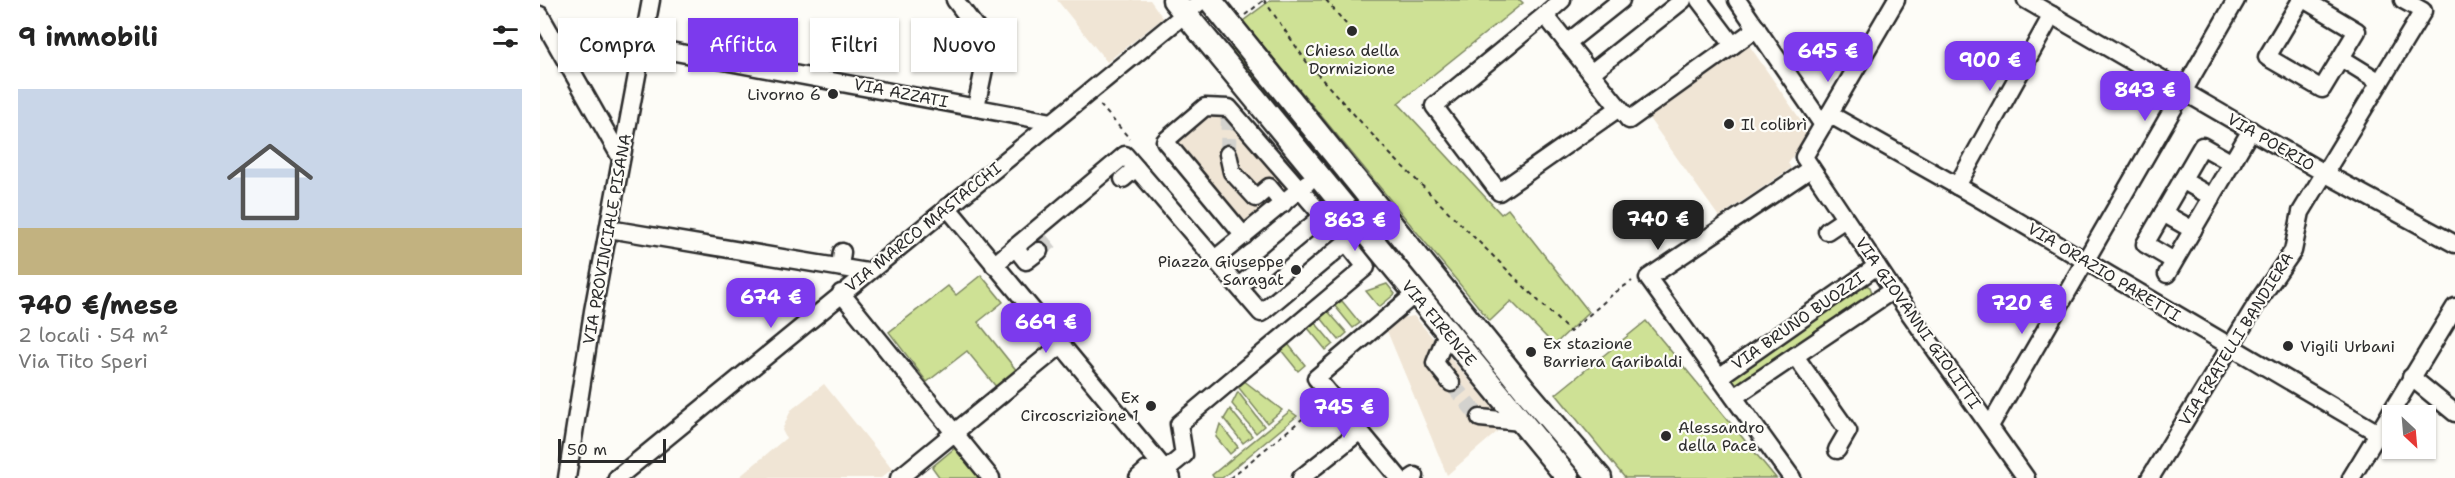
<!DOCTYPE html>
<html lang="it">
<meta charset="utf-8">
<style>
body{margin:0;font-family:"Shantell Sans",sans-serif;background:#f2f2f2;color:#222;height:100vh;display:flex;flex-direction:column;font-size:22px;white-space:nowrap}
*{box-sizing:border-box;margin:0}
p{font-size:20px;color:#767676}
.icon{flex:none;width:33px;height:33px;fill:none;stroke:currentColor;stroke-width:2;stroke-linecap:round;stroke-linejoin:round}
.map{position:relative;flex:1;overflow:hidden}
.details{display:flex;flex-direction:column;background:#fff;width:540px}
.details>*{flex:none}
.banner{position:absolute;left:18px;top:18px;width:570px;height:54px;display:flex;gap:12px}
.needle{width:39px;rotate:154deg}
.fabs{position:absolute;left:1842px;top:405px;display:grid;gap:12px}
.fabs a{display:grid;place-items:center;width:54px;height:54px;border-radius:0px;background:#fff;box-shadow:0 2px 4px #0004;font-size:30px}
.scale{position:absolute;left:18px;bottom:15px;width:108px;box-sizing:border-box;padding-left:6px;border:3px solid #2b2b2b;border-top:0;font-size:16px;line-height:21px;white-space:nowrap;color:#2b2b2b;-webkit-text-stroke:4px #fdfcf7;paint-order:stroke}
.price{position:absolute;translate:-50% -51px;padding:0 14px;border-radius:12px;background:#7c3aed;color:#fff;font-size:20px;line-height:39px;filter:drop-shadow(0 2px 3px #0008)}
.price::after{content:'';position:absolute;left:50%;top:36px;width:18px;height:14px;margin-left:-9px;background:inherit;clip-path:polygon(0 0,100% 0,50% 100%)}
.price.on{background:#222;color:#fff}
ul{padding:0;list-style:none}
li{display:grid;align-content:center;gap:12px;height:318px;padding:0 18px}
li+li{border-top:2px solid #e0e0e0}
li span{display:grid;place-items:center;height:186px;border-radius:0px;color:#555}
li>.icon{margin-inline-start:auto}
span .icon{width:108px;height:108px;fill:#fffc;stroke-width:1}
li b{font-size:26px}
h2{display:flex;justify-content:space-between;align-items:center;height:72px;padding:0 18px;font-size:26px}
.chip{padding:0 21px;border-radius:0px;background:#fff;box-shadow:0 2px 4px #0004;font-size:21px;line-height:54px}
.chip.on{background:#7c3aed;color:#fff}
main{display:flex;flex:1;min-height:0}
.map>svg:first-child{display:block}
.built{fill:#f0e5d5}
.green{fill:#cee195;stroke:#7c8660;stroke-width:1.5}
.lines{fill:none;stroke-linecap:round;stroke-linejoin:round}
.minor-tunnel{stroke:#d3d2ce;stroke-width:16;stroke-dasharray:16 8;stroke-linecap:butt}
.minor-casing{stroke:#2b2b2b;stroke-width:21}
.major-casing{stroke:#2b2b2b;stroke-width:27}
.path{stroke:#2b2b2b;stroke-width:2;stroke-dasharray:4.5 4.5;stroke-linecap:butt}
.minor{stroke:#fdfcf7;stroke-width:16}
.major{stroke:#fdfcf7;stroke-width:22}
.poi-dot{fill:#2b2b2b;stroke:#fdfcf7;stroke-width:2}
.labels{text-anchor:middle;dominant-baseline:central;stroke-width:4.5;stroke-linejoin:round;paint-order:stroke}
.poi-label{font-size:16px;fill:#2b2b2b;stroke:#fdfcf7;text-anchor:start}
.street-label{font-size:16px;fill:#2b2b2b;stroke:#fdfcf7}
</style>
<main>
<section class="details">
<h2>9 immobili<svg class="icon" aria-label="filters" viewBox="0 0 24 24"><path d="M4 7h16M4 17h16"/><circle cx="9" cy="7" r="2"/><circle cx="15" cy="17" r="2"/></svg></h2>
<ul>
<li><span style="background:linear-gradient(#c9d6e8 75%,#c2b280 0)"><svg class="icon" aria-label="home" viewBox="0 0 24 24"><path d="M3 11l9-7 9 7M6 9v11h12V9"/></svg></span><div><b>740 €/mese</b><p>2 locali · 54 m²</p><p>Via Tito Speri</p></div></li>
</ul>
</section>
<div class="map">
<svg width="1915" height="478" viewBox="0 0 1915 478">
<rect width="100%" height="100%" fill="#fdfcf7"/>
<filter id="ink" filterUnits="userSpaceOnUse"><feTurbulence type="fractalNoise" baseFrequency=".0167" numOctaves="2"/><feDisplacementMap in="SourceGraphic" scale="12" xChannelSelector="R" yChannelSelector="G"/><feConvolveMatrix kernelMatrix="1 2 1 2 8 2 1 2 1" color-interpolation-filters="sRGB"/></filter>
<g filter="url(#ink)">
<g class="built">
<path d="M517,0H610L623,18L567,62Z"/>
<path d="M1209,45L1269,132L1248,163L1251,168L1179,217L1108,117Z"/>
<path d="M679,112L748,188L705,223L633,138L657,118Z"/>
<path d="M874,316L955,410L957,432L907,475L847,331L862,318Z"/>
<path d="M284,384L352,469L341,478H198L246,438L242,430L251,410Z"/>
</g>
<g class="green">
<path d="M731,0H980L983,3L858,103L961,214L968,209L1049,312L1014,345L971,301L950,321L703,21Z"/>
<path d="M696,47L1052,478H1038L692,55L691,49Z"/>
<path d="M441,275L463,302L438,322L477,371L457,388L427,351L387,382L349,332L408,286L416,295Z"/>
<path d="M1318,281L1330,287L1333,295L1188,391L1181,374Z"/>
<path d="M847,284L855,294L839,307L826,291Z"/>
<path d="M802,301L820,323L813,328L794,305Z"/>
<path d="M786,309L807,333L799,340L777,313Z"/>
<path d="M772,319L793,344L786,350L763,322Z"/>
<path d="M1106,321L1236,478H1085L1016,394Z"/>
<path d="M744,339L765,365L758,371L737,345Z"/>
<path d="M703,380L742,410L727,423L699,388Z"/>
<path d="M698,392L724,426L716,433L692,404Z"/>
<path d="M690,409L712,436L703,443L684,419Z"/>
<path d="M750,411L757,416L682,478H674L672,475Z"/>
<path d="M680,424L698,447L690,454L676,437Z"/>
<path d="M416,447L441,478H400L392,467Z"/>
</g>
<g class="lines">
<g class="minor-tunnel">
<path d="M688,154L689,108"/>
<path d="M499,251L515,238"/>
<path d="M911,383L940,418"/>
</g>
<defs>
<g id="minor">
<path d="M415,0L449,45L436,107"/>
<path d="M1022,0L1005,15L1051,73L1143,0"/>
<path d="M1159,0L1193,45"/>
<path d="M1197,0L1283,125"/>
<path d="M1356,0L1264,157L1353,290L1486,478"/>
<path d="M1486,0L1786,174L1915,244"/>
<path d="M1761,0L1727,57L1782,89L1817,31L1765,0"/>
<path d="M0,15L81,158"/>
<path d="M1005,15L894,106L959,192L1079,108"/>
<path d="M1027,43L1081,0"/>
<path d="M103,46L512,122"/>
<path d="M1801,58L1840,82"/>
<path d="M1051,73L1089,120L1217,28"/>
<path d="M1289,114L1435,196L1838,433"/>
<path d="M688,154L692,172L716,198L729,187L743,204"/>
<path d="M583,179L596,168"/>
<path d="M1642,180L1672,197"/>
<path d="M1417,186L1512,15"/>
<path d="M407,207L632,478"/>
<path d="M1623,213L1653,230"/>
<path d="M69,229L327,272"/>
<path d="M1287,231L1305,219"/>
<path d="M475,247L486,261L499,251"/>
<path d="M675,259L767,183"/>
<path d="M1634,261L1605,244L1662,146L1692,163"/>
<path d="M454,265L585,155L721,313L822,229"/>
<path d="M300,267L302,252"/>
<path d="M1627,274L1711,130"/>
<path d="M699,286L783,216L689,108L665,107L625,141L704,236"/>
<path d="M301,293L451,478"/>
<path d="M907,333L895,363L911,383"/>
<path d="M1255,356L1308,431L1297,450"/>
<path d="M1179,377L1337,266"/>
<path d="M1871,377L1915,413"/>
<path d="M1194,397L1353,290"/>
<path d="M940,418L981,422"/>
<path d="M1450,426L1696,0"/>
<path d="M27,478L53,311L111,0"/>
<path d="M77,478L662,0"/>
<path d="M359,478L521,345"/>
<path d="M598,478L607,470L614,478"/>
<path d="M616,478L644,455L639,424L826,267L806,242"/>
<path d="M761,478L820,431"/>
<path d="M859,478L776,378L875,294"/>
<path d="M872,478L875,476"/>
<path d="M1252,478L1108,278L1270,169"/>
<path d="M1610,478L1719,300L1753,251L1761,212L1883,11L1863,0"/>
<path d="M1811,478L1915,307"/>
</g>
<g id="major">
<path d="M634,0L1028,478"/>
<path d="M670,0L986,391L1060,478"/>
</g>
</defs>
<use href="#minor" class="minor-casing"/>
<use href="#major" class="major-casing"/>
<g class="path">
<path d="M724,0L768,64L850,154L1030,332L1073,294L1092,281"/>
<path d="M786,0L806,24"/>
<path d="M705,15L724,0"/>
<path d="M560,105L590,139"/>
<path d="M690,478L778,406"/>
</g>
<use href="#minor" class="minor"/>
<use href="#major" class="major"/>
</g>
</g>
<g class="poi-dot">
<circle cx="812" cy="31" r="6"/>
<circle cx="293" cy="94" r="6"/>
<circle cx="1189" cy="124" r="6"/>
<circle cx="756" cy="270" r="6"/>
<circle cx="1748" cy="346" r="6"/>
<circle cx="991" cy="352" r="6"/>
<circle cx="611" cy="406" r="6"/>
<circle cx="1126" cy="436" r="6"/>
</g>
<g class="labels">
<g class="poi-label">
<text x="812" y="50" text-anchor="middle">Chiesa della<tspan x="812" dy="18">Dormizione</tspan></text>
<text x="281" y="94" text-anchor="end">Livorno 6</text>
<text x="1201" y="124">Il colibrì</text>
<text x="744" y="261" text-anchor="end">Piazza Giuseppe<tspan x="744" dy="18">Saragat</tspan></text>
<text x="1003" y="343">Ex stazione<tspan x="1003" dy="18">Barriera Garibaldi</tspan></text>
<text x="1760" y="346">Vigili Urbani</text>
<text x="599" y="397" text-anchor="end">Ex<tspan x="599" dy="18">Circoscrizione 1</tspan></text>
<text x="1138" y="427">Alessandro<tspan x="1138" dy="18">della Pace</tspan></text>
</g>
<g class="street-label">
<text transform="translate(361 93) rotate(11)">VIA AZZATI</text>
<text transform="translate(1731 142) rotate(30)">VIA POERIO</text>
<text transform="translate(383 227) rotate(-39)">VIA MARCO MASTACCHI</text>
<text transform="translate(67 239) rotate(-80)">VIA PROVINCIALE PISANA</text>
<text transform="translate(1564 272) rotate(31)">VIA ORAZIO PARETTI</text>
<text transform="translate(1258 321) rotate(-35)">VIA BRUNO BUOZZI</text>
<text transform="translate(899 323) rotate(50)">VIA FIRENZE</text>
<text transform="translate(1378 323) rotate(55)">VIA GIOVANNI GIOLITTI</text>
<text transform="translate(1696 339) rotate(-58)">VIA FRATELLI BANDIERA</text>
</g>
</g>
</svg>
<div class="fabs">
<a><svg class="needle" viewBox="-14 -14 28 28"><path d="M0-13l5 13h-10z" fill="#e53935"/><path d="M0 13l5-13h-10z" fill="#767676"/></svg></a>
</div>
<div class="scale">50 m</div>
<b class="price" style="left:1288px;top:83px">645 €</b>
<b class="price" style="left:1450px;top:92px">900 €</b>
<b class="price" style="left:1605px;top:122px">843 €</b>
<b class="price on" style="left:1118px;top:251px">740 €</b>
<b class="price" style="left:815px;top:252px">863 €</b>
<b class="price" style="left:231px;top:329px">674 €</b>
<b class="price" style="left:1482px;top:335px">720 €</b>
<b class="price" style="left:506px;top:354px">669 €</b>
<b class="price" style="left:804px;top:439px">745 €</b>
<div class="banner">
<a class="chip">Compra</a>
<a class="chip on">Affitta</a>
<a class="chip">Filtri</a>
<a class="chip">Nuovo</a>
</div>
</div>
</main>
